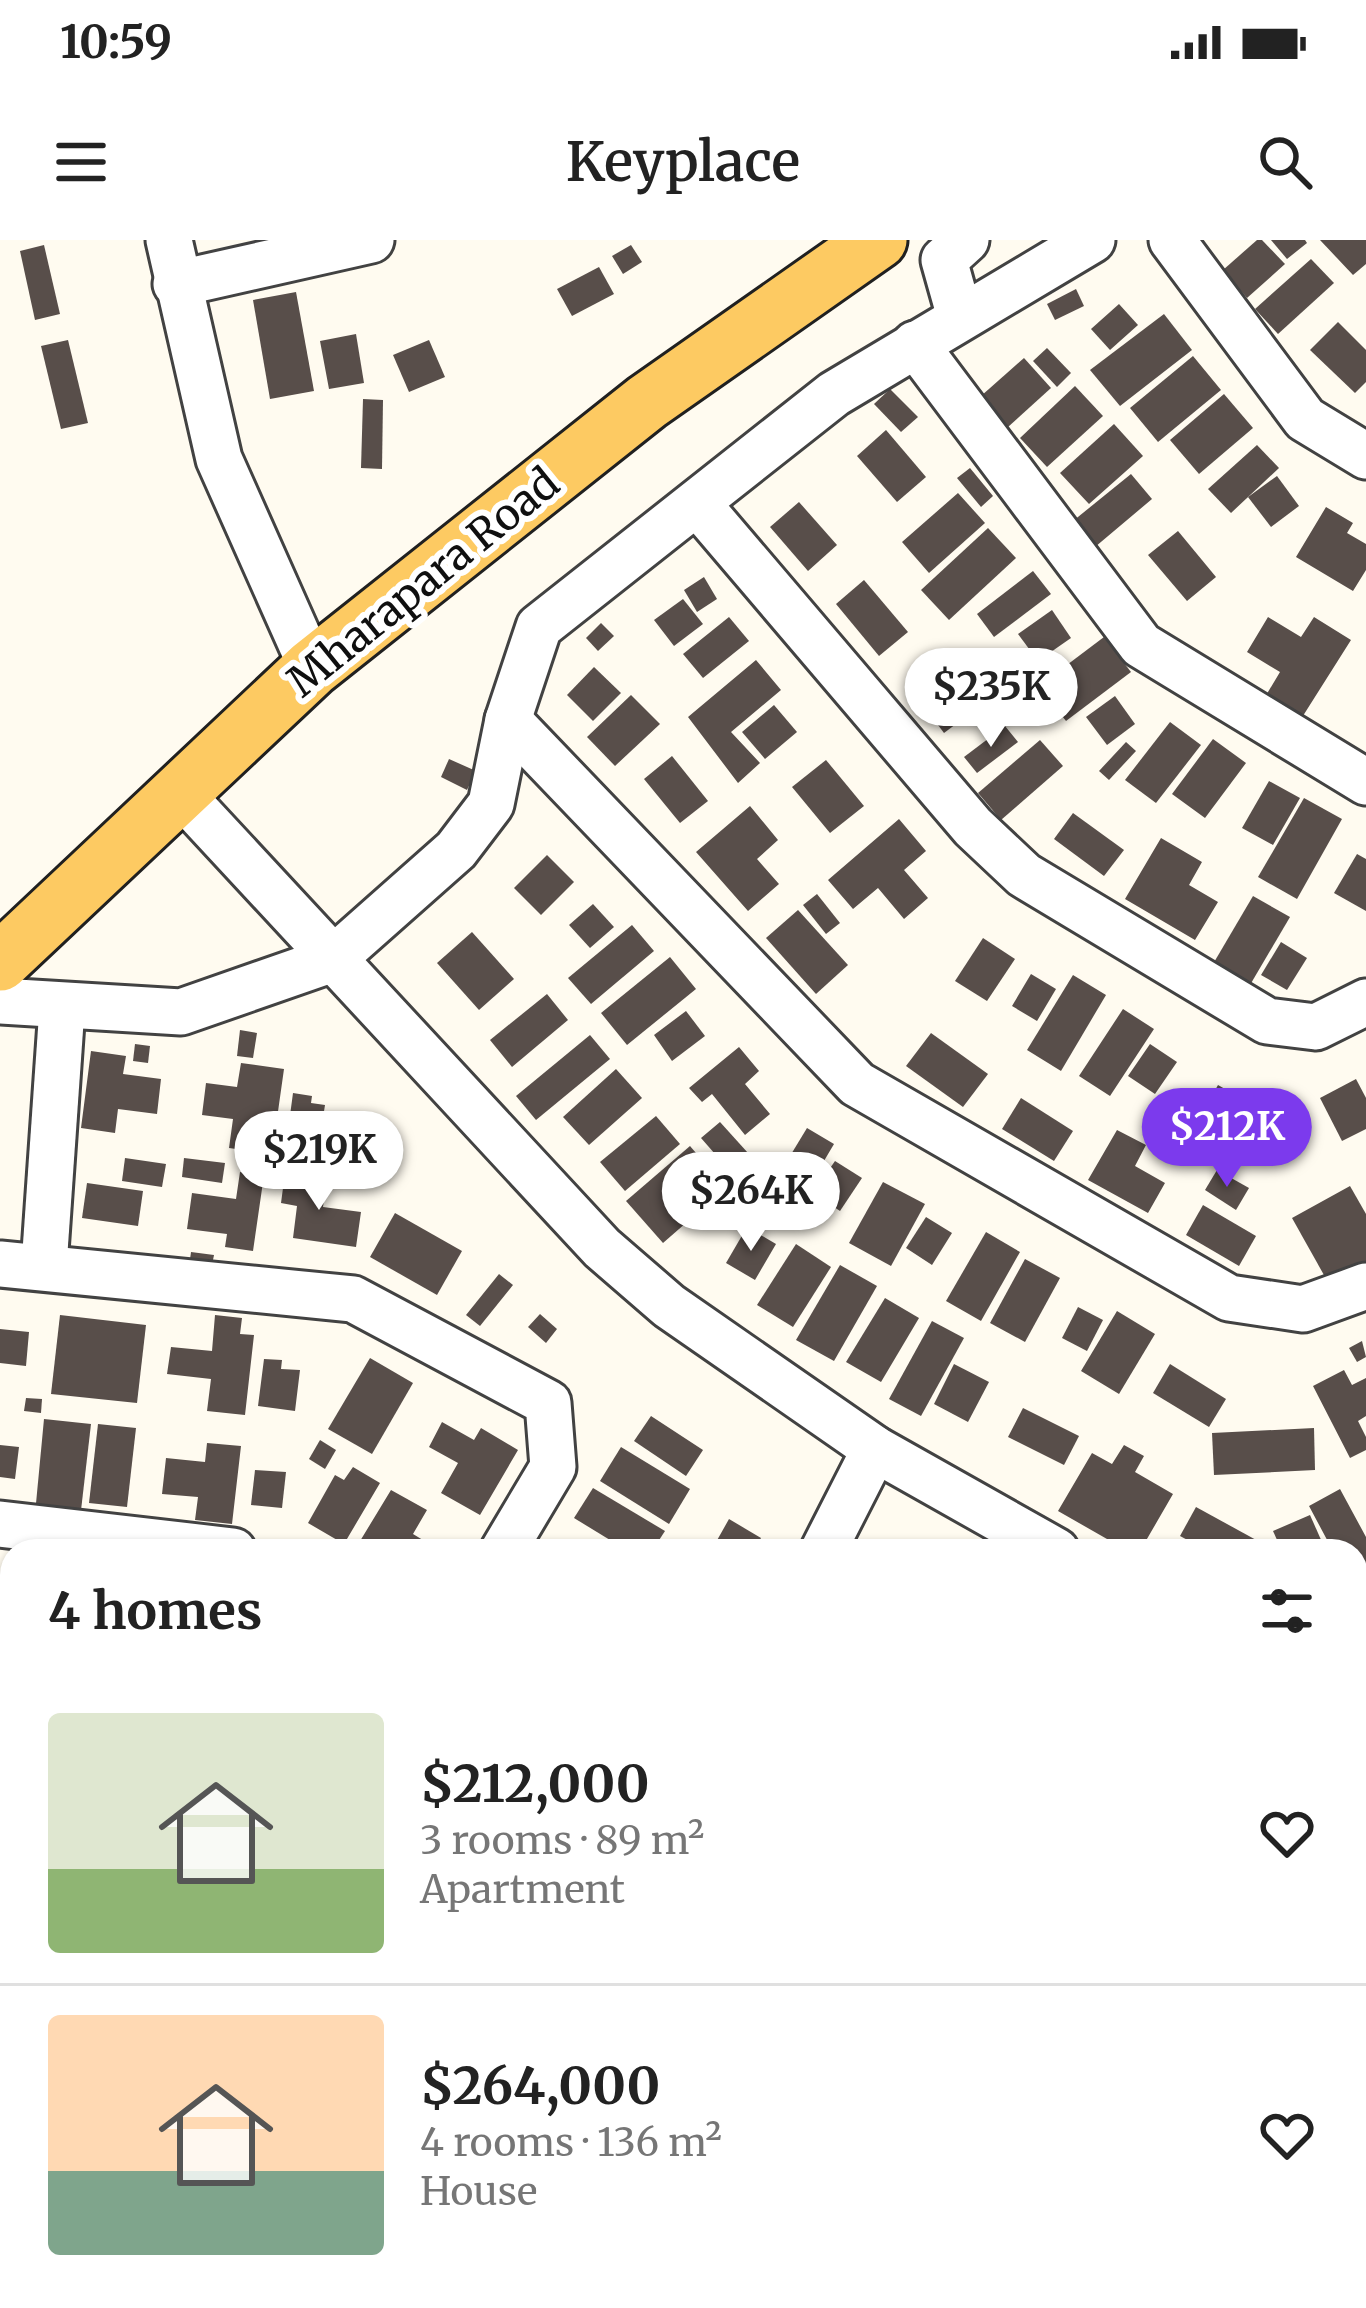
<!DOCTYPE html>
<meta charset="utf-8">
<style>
body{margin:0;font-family:Merriweather,serif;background:#f6f6f6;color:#222;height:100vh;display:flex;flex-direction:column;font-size:45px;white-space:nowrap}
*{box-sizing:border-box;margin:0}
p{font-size:39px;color:#767676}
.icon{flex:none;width:66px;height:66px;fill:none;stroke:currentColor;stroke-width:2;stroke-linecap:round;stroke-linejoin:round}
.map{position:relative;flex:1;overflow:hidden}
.details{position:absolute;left:0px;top:1299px;width:1368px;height:771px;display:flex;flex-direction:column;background:#fff;border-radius:36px 36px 0 0;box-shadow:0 3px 9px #0004}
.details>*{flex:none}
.price{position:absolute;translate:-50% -102px;padding:0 27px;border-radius:42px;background:#fff;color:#222;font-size:39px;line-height:78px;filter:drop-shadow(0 3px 6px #0008)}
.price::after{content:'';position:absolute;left:50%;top:72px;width:36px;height:27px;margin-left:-18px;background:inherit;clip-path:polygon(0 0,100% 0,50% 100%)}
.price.active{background:#7c3aed;color:#fff}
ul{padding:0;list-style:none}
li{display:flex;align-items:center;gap:36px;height:300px;padding:0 48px}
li+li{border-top:3px solid #e0e0e0}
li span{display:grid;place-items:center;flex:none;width:336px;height:240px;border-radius:12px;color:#555}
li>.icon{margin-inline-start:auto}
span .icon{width:144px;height:144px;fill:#fffc;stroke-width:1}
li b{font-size:51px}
h2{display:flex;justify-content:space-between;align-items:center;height:144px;padding:0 48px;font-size:51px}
.status{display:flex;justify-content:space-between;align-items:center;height:84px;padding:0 60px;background:#fff;direction:ltr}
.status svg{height:33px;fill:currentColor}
header{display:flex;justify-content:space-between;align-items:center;height:156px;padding:0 48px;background:#fff;font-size:54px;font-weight:600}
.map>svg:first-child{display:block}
.building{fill:#584e4a}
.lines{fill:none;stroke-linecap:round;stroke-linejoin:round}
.minor-casing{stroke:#424242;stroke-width:51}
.major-casing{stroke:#202020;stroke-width:63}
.minor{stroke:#fff;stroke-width:45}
.major{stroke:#fdca62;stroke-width:57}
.labels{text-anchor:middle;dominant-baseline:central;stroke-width:12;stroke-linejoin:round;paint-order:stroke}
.street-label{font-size:42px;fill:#0f0f0f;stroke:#fff}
</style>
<div class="status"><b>10:59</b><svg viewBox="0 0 49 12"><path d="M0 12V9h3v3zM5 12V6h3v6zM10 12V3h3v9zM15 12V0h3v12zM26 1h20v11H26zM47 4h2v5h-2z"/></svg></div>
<header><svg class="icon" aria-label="menu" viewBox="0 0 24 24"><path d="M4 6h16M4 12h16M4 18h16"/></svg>Keyplace<svg class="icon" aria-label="search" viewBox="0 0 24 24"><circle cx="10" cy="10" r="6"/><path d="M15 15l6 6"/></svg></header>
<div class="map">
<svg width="1366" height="2068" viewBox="0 0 1366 2068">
<rect width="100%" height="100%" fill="#fffbf0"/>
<g class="building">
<path d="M1257,0H1262L1285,24L1247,58L1223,30Z"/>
<path d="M1271,0H1305L1307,3L1287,19Z"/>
<path d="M1320,0H1366V24L1353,35Z"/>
<path d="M44,5L60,74L35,80L20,11Z"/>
<path d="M631,5L642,22L623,34L612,16Z"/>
<path d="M1311,19L1334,43L1278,94L1255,69Z"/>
<path d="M599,27L614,54L572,76L557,49Z"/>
<path d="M1076,49L1084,66L1055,80L1047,64Z"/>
<path d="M296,52L314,151L270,159L253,60Z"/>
<path d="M1119,64L1138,85L1110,110L1091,89Z"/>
<path d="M1164,74L1192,110L1120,166L1090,130Z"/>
<path d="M1338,82L1366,110V142L1355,153L1310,110Z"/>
<path d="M356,94L364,143L329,149L320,101Z"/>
<path d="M68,100L88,183L61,189L41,106Z"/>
<path d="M429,100L445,137L409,152L393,115Z"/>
<path d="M1047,108L1071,133L1057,147L1033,121Z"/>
<path d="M1193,116L1221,150L1158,202L1130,168Z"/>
<path d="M1024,118L1051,148L1008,187L981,156Z"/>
<path d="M1075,146L1103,176L1047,227L1020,198Z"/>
<path d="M890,149L918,177L901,192L874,164Z"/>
<path d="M1224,154L1253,188L1199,234L1170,200Z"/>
<path d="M363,159L383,160L382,229L361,228Z"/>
<path d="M1114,184L1143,216L1089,264L1060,233Z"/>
<path d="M886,190L926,237L897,262L857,216Z"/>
<path d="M1257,205L1279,228L1231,273L1208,249Z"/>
<path d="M970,228L993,256L981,267L957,238Z"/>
<path d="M1131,234L1152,259L1095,307L1073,281Z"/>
<path d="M1277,236L1299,266L1271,287L1248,257Z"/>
<path d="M958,253L985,283L929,333L902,302Z"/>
<path d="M799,262L837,305L808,331L770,287Z"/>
<path d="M1326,267L1353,283L1347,293L1366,304V330L1353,351L1296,317Z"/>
<path d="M988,288L1016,318L949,380L921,350Z"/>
<path d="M1178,291L1216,337L1187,361L1148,315Z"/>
<path d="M1033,331L1051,354L994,397L977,374Z"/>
<path d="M704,337L717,359L697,372L684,350Z"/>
<path d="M864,340L908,392L879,416L836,364Z"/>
<path d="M683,359L703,384L674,406L654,380Z"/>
<path d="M1052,370L1071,398L1038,421L1018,394Z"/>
<path d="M729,377L749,401L703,438L683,414Z"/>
<path d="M1268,377L1301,397L1314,377L1351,400L1301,479L1265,457L1280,432L1247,412Z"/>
<path d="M601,383L614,396L598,411L586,398Z"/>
<path d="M1104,397L1131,432L1066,481L1039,446Z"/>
<path d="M756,420L781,450L731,492L760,523L738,543L688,477Z"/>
<path d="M940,422L976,469L944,493L908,445Z"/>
<path d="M594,427L621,453L593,481L567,455Z"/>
<path d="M631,455L660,484L615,526L587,497Z"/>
<path d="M1115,456L1135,484L1107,505L1086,477Z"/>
<path d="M774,465L797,492L765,519L742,492Z"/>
<path d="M1170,482L1201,505L1156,563L1125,540Z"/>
<path d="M1005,486L1018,502L977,533L964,517Z"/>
<path d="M1213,499L1246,523L1205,578L1172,554Z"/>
<path d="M1040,500L1063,526L1001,580L978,553Z"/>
<path d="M1126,502L1136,511L1109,540L1099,531Z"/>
<path d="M672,516L708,561L680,583L644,539Z"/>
<path d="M449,519L476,531L467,550L441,537Z"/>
<path d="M826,520L864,566L830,593L792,547Z"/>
<path d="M1269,541L1300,558L1273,605L1242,588Z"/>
<path d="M1304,558L1342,579L1297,659L1258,637Z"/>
<path d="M750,566L778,600L757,619L779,644L748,671L696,612Z"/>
<path d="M1073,573L1124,610L1104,636L1054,599Z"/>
<path d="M899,579L926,611L904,630L928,658L904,679L878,648L853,669L828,640Z"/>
<path d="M1161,598L1202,622L1189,645L1218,662L1195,700L1125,659Z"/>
<path d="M1357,614L1366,619V671L1334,653Z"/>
<path d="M547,615L574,642L541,675L514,648Z"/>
<path d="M817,654L840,683L826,694L803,665Z"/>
<path d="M1253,656L1290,677L1250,745L1213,724Z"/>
<path d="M593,664L614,687L590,708L569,685Z"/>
<path d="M798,670L848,725L816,754L766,698Z"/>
<path d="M632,685L654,711L591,764L568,738Z"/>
<path d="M472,692L514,739L479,770L437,723Z"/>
<path d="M983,698L1015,719L987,761L955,741Z"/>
<path d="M1281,702L1307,718L1287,750L1261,735Z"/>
<path d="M670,717L696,749L627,805L601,773Z"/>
<path d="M1031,734L1056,749L1037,781L1012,766Z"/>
<path d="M1073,735L1106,755L1061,831L1027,810Z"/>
<path d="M547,754L568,780L512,827L490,800Z"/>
<path d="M1123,769L1154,789L1110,856L1079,836Z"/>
<path d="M686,771L705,796L672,821L654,795Z"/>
<path d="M240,790L257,793L253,818L237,816Z"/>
<path d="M931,793L988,834L963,867L906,826Z"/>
<path d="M590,795L610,819L536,880L516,856Z"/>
<path d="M135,804L150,806L148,823L133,821Z"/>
<path d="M1150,804L1177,822L1155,854L1128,836Z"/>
<path d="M739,807L759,831L745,844L770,874L745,895L712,854L702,862L689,848Z"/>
<path d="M91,811L126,816L123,834L161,839L157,874L118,869L115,893L81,888Z"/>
<path d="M241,823L284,829L272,914L229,908L233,879L202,875L206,843L237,847Z"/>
<path d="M616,829L642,858L589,905L563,877Z"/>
<path d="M1356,839L1366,858V889L1342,901L1320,858Z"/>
<path d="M1218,845L1267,873L1247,905L1200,877Z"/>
<path d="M293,853L312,856L311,863L325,865L319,903L287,898Z"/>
<path d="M1021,858L1073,891L1054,921L1002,889Z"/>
<path d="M656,876L680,904L625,951L600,922Z"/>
<path d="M720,882L748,913L729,930L701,898Z"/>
<path d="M807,888L834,904L795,970L767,954Z"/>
<path d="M1117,890L1146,905L1135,926L1165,943L1148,973L1088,940Z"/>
<path d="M690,906L726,948L663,1003L626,961Z"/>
<path d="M125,918L166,924L162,947L122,941Z"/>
<path d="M184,918L225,923L222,943L182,937Z"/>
<path d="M835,921L862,938L840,971L813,953Z"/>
<path d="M1217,930L1249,948L1236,970L1205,950Z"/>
<path d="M240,932L264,935L253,1011L225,1007L227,994L187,989L192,953L236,959Z"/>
<path d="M285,933L327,939L323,967L361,972L356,1007L293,998L297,966L281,963Z"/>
<path d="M883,942L925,964L891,1026L849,1003Z"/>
<path d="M87,943L143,951L138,986L82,978Z"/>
<path d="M1350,946L1366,974V1024L1329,1044L1292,978Z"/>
<path d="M1203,965L1256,996L1239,1026L1186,995Z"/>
<path d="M395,973L462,1011L437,1055L370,1017Z"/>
<path d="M926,977L952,993L932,1025L906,1008Z"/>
<path d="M747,987L776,1004L755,1040L726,1023Z"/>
<path d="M986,992L1020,1012L981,1081L946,1061Z"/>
<path d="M796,1004L831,1027L793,1087L757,1065Z"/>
<path d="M191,1012L214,1015L211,1030L189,1027Z"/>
<path d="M1025,1019L1060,1038L1025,1102L990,1083Z"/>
<path d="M840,1025L877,1046L834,1121L796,1100Z"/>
<path d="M499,1034L513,1045L480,1086L466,1075Z"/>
<path d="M885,1058L919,1078L881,1142L846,1122Z"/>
<path d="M1078,1067L1103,1080L1087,1111L1062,1098Z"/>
<path d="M1117,1071L1155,1094L1119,1154L1081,1131Z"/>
<path d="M540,1074L557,1089L546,1103L528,1087Z"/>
<path d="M60,1075L146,1085L137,1163L51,1154Z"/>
<path d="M215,1075L242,1078L240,1094L254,1095L245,1175L207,1171L211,1139L167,1134L171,1107L212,1111Z"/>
<path d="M932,1081L964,1098L921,1176L889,1159Z"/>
<path d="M0,1089L29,1092L26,1126L0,1123Z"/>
<path d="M1362,1101L1366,1117L1357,1122L1349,1108Z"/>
<path d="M370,1118L413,1143L372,1214L328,1189Z"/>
<path d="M264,1119L282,1120L281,1129L300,1130L295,1171L258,1166Z"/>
<path d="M954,1124L989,1142L968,1182L934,1164Z"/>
<path d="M1170,1124L1226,1159L1209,1187L1153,1153Z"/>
<path d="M1344,1130L1352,1145L1366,1138V1176L1358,1181L1366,1197V1210L1350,1218L1313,1146Z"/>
<path d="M26,1158L42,1159L41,1173L24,1171Z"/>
<path d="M1023,1168L1079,1196L1064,1225L1008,1197Z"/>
<path d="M651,1176L703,1210L686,1236L634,1201Z"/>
<path d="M44,1179L91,1184L80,1279L35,1274Z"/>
<path d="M442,1182L474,1200L481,1188L518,1210L480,1275L441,1253L458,1223L429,1207Z"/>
<path d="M98,1184L136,1188L127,1267L89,1263Z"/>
<path d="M1314,1188L1315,1230L1214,1235L1212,1193Z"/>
<path d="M320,1200L336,1210L325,1229L309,1219Z"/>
<path d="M207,1203L241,1206L232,1284L195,1280L198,1257L162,1254L166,1218L205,1222Z"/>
<path d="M0,1205L19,1207L15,1239L0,1237Z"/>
<path d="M1124,1205L1144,1216L1135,1232L1173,1254L1140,1311H1128L1058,1271L1092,1213L1112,1224Z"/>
<path d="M621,1207L690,1249L669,1284L600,1241Z"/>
<path d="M353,1227L380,1243L344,1304L308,1283L335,1235L344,1240Z"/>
<path d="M255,1230L286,1232L282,1268L251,1265Z"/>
<path d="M593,1248L665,1291L652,1311H628L574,1278Z"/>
<path d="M1340,1249L1366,1297V1331L1356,1337V1311H1333L1309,1266Z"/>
<path d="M391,1250L427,1270L413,1294L441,1311H354Z"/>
<path d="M1196,1267L1258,1301L1253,1311H1208L1180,1296Z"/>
<path d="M1310,1275L1326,1311H1282L1273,1291Z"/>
<path d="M729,1279L761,1298L754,1311H711Z"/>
<path d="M1168,1300L1189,1311H1162Z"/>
<path d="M0,1336L12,1338L9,1420L0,1419Z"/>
<path d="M1356,1506L1366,1523V1589L1360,1592L1356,1585Z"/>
<path d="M0,1622L12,1623V1656L0,1655Z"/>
<path d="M1361,1624L1366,1632V1648L1356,1655V1627Z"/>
<path d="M1366,1654V1693L1356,1676V1659Z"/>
<path d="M0,1709L12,1710V1793L0,1791Z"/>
<path d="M1356,1868L1366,1885V1899L1356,1905Z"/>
<path d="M0,1876L12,1878V1920H0Z"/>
<path d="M1366,1954V1995L1356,2001V1960Z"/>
<path d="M0,1988L12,1989V2027L0,2026Z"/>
<path d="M232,2058H325L320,2068H252Z"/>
<path d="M473,2058H518L512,2068H467Z"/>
<path d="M523,2058H569L564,2068H517Z"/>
<path d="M789,2058H831L849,2068H783Z"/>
<path d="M914,2058H958L952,2068H931Z"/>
<path d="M961,2058H1013L1007,2068H955Z"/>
</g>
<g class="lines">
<defs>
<g id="minor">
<path d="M169,0L219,219L312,428"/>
<path d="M1172,0L1305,179L1366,216"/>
<path d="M176,44L371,0"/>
<path d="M960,77L944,20L966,0"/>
<path d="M915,104L1141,405L1366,542"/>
<path d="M697,263L973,587L1024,635L1267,781L1316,787L1366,762"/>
<path d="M508,480L857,844L1229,1058L1303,1069L1366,1046"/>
<path d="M180,553L602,1008L669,1066L875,1209L1056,1311"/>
<path d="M0,761L181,772L333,719L456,610L491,564L508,480L539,387L834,154L1092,0"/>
<path d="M0,1024L353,1059L548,1163L553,1227L503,1311"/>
<path d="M44,1026L62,768"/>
<path d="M0,1284L233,1311"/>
<path d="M823,1311L875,1209"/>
<path d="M1356,1395L1366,1392"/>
<path d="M0,1552L12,1554"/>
<path d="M1356,1767L1366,1761"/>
<path d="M0,1829L12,1831"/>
<path d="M652,2058L667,2068"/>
<path d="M1173,2058L1190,2068"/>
<path d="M95,2068L99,2058"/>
<path d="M407,2068L412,2058"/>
<path d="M737,2068L743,2058"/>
<path d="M1349,2068L1366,2059"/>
</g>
<path id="major" d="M0,722L312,428L647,162L878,0"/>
</defs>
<use href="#minor" class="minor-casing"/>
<use href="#major" class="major-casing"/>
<use href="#minor" class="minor"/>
<use href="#major" class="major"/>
</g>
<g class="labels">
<g class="street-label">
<text transform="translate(423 342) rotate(-39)">Mharapara Road</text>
</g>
</g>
</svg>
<b class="price" style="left:991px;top:510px">$235K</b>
<b class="price active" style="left:1227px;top:950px">$212K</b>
<b class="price" style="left:319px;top:973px">$219K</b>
<b class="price" style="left:751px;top:1014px">$264K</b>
<section class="details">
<h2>4 homes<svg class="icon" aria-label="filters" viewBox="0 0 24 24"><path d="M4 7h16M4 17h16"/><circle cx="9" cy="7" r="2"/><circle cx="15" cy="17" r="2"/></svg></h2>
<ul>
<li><span style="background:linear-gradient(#dfe7d0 65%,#8fb573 0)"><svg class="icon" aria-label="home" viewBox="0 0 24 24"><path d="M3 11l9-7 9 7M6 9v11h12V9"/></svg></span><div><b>$212,000</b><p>3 rooms · 89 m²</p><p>Apartment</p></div><svg class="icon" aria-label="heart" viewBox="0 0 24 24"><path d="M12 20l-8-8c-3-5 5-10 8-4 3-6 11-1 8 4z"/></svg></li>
<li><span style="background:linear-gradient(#ffd9b3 65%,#7fa58c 0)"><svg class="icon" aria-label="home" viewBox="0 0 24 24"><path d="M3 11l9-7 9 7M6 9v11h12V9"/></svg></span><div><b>$264,000</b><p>4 rooms · 136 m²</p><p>House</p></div><svg class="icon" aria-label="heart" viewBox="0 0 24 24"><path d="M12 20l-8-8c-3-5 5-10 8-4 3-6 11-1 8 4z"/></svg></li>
</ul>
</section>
</div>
